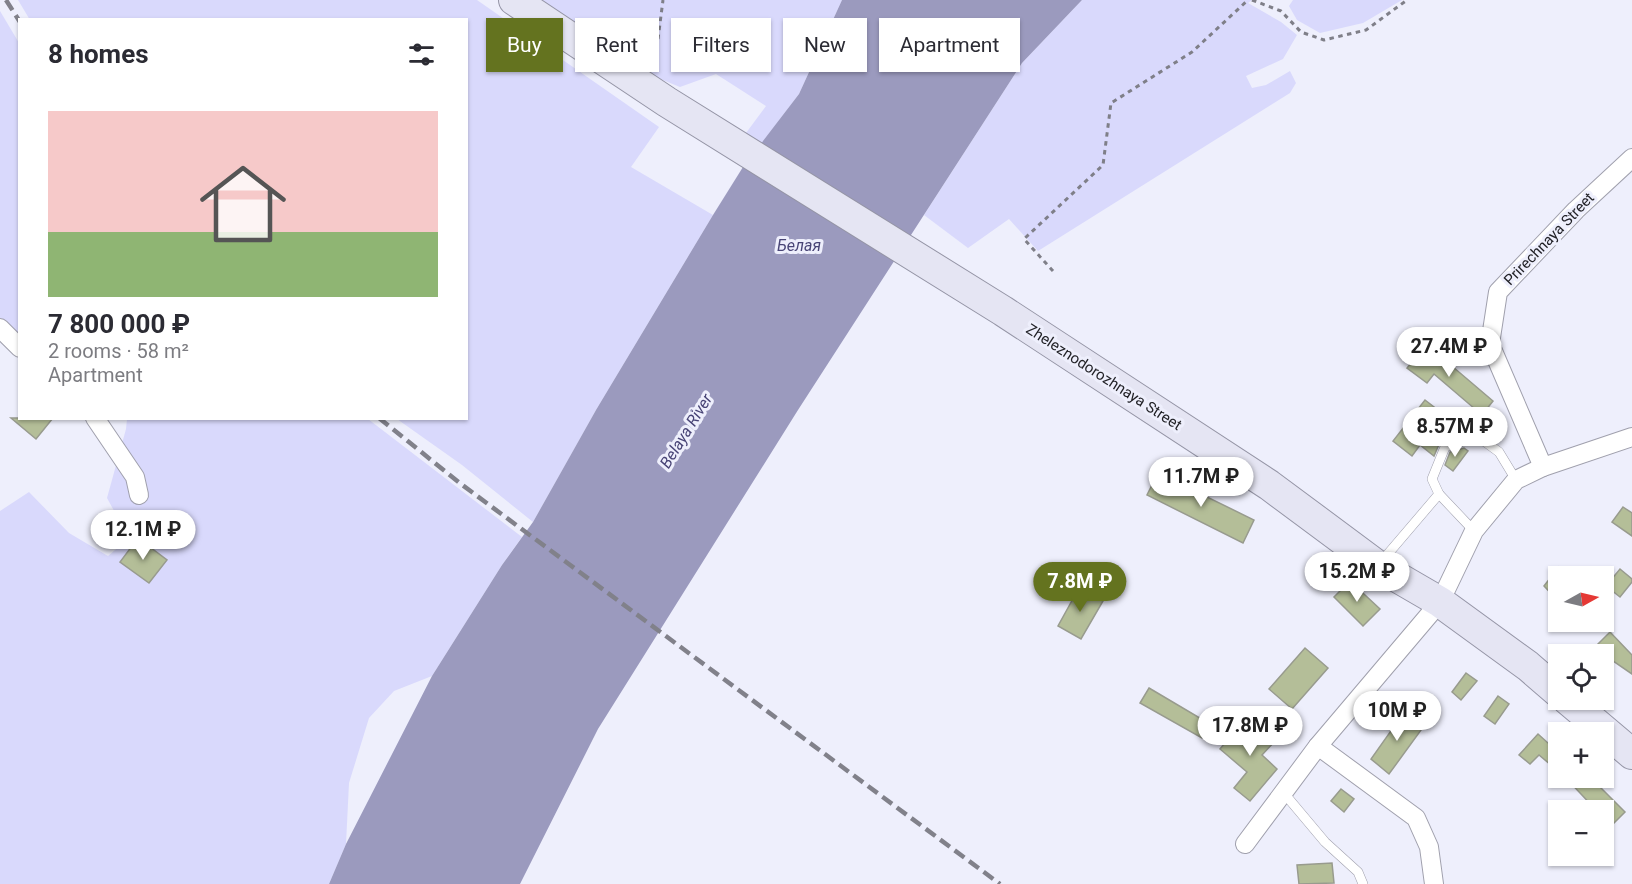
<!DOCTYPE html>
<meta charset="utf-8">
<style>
body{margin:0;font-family:Roboto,sans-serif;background:#f2f2f3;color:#2b2b33;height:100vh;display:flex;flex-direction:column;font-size:22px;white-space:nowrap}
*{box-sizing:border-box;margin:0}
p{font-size:20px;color:#7c7c81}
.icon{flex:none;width:33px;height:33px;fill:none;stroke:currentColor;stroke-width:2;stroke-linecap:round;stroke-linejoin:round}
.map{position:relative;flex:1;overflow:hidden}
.side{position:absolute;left:18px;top:18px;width:450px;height:402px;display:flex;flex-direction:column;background:#fff;border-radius:0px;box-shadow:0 2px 4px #0004}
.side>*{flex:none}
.hud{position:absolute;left:486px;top:18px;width:570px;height:54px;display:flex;gap:12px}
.needle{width:39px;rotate:82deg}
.fabs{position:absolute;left:1548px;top:566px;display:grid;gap:12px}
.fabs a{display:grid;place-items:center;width:66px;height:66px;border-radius:0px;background:#fff;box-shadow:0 2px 4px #0004;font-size:30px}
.price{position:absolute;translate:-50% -51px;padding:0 14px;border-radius:21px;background:#fff;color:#222;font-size:20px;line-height:39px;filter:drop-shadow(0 2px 3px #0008)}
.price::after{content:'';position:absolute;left:50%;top:36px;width:18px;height:14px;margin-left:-9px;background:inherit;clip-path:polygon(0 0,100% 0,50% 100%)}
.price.on{background:#64731f;color:#fff}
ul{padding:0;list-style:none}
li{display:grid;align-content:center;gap:12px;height:318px;padding:0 30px}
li+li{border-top:2px solid #e1e1e2}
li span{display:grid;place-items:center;height:186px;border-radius:0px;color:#555}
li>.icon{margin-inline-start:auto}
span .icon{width:108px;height:108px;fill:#fffc;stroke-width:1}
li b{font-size:26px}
h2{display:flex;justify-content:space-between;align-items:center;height:72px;padding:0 30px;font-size:26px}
.pill{padding:0 21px;border-radius:0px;background:#fff;box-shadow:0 2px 4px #0004;font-size:21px;line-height:54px}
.pill.on{background:#64731f;color:#fff}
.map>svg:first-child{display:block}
.green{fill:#d9d9fc}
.water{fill:#9b9abe}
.building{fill:#b4be98;stroke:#989b8e;stroke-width:1.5}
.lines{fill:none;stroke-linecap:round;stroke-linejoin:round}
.service-casing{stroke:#a0a0ad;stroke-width:10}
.minor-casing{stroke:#a0a0ad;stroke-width:20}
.primary-casing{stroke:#9595a6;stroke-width:32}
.path{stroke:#7f7f88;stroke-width:3;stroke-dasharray:4.5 4.5;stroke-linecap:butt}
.service{stroke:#fff;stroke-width:9}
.minor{stroke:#fff;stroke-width:18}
.primary{stroke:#e5e5f3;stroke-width:30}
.rail{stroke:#81818a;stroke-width:4.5;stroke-dasharray:12 6;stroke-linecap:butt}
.labels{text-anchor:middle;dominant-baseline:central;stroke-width:6;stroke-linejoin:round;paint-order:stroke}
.street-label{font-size:15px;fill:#222227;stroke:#eeeffc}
.water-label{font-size:16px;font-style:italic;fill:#484476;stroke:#eeeffc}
</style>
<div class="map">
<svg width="1632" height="884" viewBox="0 0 1632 884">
<rect width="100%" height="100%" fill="#eeeffc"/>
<g class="green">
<path d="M18,0H477L659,127L631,167L713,215L596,410L533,522L462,465L397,419L466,418V20H30Z"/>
<path d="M542,0H842L799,94L761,144L746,133L766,106L716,74L680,87L641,71Z"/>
<path d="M1082,0H1252L1248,3L1281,22L1297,35L1283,59L1246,76L1252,88L1266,85L1290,71L1296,83L1290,93L1038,251L1009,219L968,248L924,215L1022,63Z"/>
<path d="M1293,0H1402L1363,23L1320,33L1297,20L1289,6Z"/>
<path d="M0,11L19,43V338L0,318Z"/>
<path d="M127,419H368L522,537L502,565L432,676L394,691L369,718L349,783L346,844L329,884H0V511L29,492L69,533L108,556L129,538L107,498L126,429Z"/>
</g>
<path class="water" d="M842,0H1082L1022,63L798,410L598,729L520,884H329L346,844L432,676L502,565L533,522L596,410L713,215L743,167L799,94Z"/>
<g class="building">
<path d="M1426,344L1493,401L1482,415L1434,374L1427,383L1407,368Z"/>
<path d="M1425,400L1443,414L1435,425L1451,438L1440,442L1434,456L1420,445L1412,456L1393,441Z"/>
<path d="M11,418H53L36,439Z"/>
<path d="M1464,448L1468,451L1453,471L1445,465L1450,452Z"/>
<path d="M1158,473L1254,520L1243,543L1147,495Z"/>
<path d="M1623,507L1632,513V536L1612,522Z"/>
<path d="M138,538L167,560L149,583L120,562Z"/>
<path d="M1558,568V601L1544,586Z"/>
<path d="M1620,569L1632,579V582L1620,597L1606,586Z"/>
<path d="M1350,581L1380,609L1363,626L1334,597Z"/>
<path d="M1079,588L1103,601L1081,639L1058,626Z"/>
<path d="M1610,632L1632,655V674L1610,659L1607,661L1604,658V654H1600L1594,648Z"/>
<path d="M1305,648L1328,668L1292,709L1269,689Z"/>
<path d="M1466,673L1477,681L1461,700L1452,692Z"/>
<path d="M1149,688L1210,724L1202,738L1140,703Z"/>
<path d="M1498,696L1509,704L1495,724L1484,716Z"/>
<path d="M1405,711L1424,726L1389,774L1371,759Z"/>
<path d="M1247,717L1275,741L1262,755L1277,769L1250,801L1234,788L1247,772L1220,749Z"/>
<path d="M1538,734L1558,752V771L1539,755L1530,764L1519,755Z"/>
<path d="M1565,777H1590L1625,812L1604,833V810H1596Z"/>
<path d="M1341,789L1354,799L1344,812L1331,801Z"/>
<path d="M1332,863L1334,883L1299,884L1297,865Z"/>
</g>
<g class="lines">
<defs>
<g id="service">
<path d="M1439,494L1474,531"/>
<path d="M1381,562L1439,494L1432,479L1445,447L1477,436L1499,452L1516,480"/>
<path d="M1283,792L1325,842L1358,872L1363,884"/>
</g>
<g id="minor">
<path d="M0,328L20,348"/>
<path d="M95,418L135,477L139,495"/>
<path d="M1543,467L1490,344L1498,292L1576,210L1632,158"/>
<path d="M1318,746L1416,818L1429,847L1434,884"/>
<path d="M1245,844L1318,746L1440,602L1474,531L1516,480L1543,467L1632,437"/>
</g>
<g id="primary">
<path d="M514,0L667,102L1003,311L1269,485L1378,566L1440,602L1528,666L1558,692"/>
<path d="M1567,699L1632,754"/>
</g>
</defs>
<use href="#service" class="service-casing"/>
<use href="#minor" class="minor-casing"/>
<use href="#primary" class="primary-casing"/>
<g class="path">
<path d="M1252,0L1281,11L1301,32L1324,40L1366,30L1407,0"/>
<path d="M658,39L663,0"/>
<path d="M1053,271L1024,239L1103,165L1111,103L1192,52L1248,0"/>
</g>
<use href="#service" class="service"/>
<use href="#minor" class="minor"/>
<use href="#primary" class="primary"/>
<g class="rail">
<path d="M6,0L20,22"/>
<path d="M379,418L461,484L1000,884"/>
</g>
</g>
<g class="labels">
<g class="street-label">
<text transform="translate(1549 239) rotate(-46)">Prirechnaya Street</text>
<text transform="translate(1104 377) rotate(33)">Zheleznodorozhnaya Street</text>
</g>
<g class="water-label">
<text x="799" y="245">Белая</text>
<text transform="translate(686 431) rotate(-58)">Belaya River</text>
</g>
</g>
</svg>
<div class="fabs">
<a><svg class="needle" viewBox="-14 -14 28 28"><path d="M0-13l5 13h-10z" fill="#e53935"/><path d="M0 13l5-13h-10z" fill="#7c7c81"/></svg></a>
<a><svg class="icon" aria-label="locate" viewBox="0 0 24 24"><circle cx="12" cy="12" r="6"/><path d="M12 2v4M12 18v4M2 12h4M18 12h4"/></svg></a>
<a>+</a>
<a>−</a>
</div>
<b class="price" style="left:1449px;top:378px">27.4M ₽</b>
<b class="price" style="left:1455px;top:458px">8.57M ₽</b>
<b class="price" style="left:1201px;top:508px">11.7M ₽</b>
<b class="price" style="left:143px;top:561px">12.1M ₽</b>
<b class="price" style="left:1357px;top:603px">15.2M ₽</b>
<b class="price on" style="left:1080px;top:613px">7.8M ₽</b>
<b class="price" style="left:1397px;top:742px">10M ₽</b>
<b class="price" style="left:1250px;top:757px">17.8M ₽</b>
<div class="hud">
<a class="pill on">Buy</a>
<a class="pill">Rent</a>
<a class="pill">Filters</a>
<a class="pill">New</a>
<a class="pill">Apartment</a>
</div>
<section class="side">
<h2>8 homes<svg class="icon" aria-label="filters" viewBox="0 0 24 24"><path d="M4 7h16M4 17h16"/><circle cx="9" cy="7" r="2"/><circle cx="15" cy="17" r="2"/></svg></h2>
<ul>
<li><span style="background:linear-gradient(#f6c9c9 65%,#8fb573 0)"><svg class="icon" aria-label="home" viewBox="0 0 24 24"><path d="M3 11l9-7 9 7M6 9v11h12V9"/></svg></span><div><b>7 800 000 ₽</b><p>2 rooms · 58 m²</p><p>Apartment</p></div></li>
</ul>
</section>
</div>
